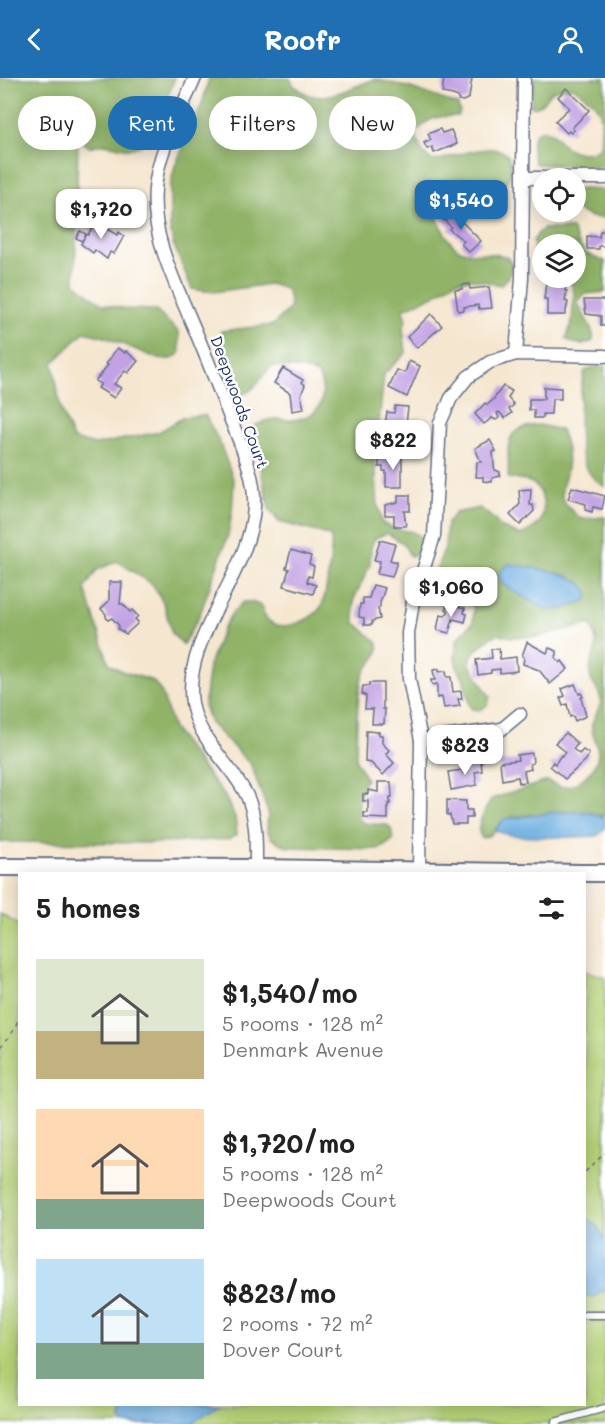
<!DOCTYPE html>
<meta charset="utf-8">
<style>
body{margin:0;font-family:Mali,sans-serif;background:#f2f2f2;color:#222;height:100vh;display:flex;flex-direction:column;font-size:22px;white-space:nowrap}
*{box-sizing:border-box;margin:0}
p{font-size:20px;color:#767676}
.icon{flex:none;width:33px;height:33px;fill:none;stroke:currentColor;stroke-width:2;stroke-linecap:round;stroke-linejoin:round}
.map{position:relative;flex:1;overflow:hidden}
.sheet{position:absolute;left:18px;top:794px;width:568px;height:534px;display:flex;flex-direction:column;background:#fff;border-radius:0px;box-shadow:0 3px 15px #0003}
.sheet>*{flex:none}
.hud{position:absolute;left:18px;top:18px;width:570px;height:54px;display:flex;gap:12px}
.fabs{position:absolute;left:532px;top:90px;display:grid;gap:12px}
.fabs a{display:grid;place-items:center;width:54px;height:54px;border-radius:50%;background:#fff;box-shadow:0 3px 15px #0003;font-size:30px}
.price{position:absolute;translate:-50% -51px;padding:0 14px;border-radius:12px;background:#fff;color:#222;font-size:20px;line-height:39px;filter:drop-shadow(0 2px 3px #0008)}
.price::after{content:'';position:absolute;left:50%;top:36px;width:18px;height:14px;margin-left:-9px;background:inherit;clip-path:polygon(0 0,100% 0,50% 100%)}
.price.current{background:#1f6fb2;color:#fff}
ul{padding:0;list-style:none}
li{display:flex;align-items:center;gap:18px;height:150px;padding:0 18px}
li span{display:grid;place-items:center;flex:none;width:168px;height:120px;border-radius:0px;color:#555}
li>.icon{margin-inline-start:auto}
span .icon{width:72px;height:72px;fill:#fffc;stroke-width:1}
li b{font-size:26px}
h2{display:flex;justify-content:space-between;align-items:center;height:72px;padding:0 18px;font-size:26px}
.pill{padding:0 21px;border-radius:27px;background:#fff;box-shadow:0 3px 15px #0003;font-size:21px;line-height:54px}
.pill.current{background:#1f6fb2;color:#fff}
header{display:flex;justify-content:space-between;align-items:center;height:78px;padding:0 18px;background:#1f6fb2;color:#fff;font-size:27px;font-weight:700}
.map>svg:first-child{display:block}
.green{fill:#b5d177;stroke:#68806a;stroke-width:1.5}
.forest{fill:#90b368;stroke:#567163;stroke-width:1.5}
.water{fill:#6cade0;stroke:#446e9f;stroke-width:1.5}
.building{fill:#c2a2e4}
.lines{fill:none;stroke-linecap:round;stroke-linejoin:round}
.service-casing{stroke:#676f86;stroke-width:9}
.minor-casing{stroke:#676f86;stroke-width:15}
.secondary-casing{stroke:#676f86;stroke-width:20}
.path{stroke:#676f86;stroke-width:1.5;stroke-dasharray:4.5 4.5;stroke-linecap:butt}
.service{stroke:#fff;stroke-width:6}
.minor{stroke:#fff;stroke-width:12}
.secondary{stroke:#fff;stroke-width:16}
.labels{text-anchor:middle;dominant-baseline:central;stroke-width:5;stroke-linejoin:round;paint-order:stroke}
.street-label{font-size:16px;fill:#1b2f5e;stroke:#fff}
</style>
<header><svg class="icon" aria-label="back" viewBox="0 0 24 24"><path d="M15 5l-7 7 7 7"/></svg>Roofr<svg class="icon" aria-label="person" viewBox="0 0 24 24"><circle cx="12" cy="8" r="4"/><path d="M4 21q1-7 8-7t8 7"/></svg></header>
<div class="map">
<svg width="605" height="1346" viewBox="0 0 605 1346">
<rect width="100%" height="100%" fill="#fff"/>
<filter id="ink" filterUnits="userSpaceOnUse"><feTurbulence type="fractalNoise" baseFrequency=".0167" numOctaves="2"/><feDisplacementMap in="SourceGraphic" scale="12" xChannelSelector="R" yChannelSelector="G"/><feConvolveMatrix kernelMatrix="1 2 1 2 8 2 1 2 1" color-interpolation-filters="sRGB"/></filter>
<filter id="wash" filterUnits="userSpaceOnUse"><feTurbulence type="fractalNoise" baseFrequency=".008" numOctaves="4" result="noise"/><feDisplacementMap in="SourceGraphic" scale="24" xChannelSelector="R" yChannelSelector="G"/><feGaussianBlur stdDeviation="1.35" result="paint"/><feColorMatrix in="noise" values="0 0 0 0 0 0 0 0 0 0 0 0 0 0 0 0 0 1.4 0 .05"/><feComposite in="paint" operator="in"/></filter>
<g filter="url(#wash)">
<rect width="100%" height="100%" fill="#f5e6cf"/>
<path class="green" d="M0,836L20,848V1326H585V893L605,899V1346H0Z"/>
<g class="forest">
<path d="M0,0H175L158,42L156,56C124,86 120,58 89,69L80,62L79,13L75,205L102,226L128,231L155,232L179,254L180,275L172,281H159L105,259L84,254L53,285L61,333L73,361L95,367L159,354L184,339L205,337L219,363L234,403L232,434L228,457L199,539L183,566L172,556L164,526L153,507L117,483L97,492L85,510L109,586L124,594L153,603L162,615L173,651L224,717L235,739L237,756L229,761L161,765L0,764Z"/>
<path d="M209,0H290L294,8L308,17L319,19L336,16L375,1L411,10L458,27L460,34L458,38C434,38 431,39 414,55L423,75L433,83C451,81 514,52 511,92C511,101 502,110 495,114C477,124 453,120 438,131C436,141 439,145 444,154C461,186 481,170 507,179L512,187L509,199L501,207L471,201L456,203L434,217L403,231L406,242L403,250L406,275L384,296L375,384L378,428L382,445C387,447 392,450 397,451C408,454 416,451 422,463L417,477L410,478L403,465L387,455L375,460L371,469L370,487L354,521V544C358,547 377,563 378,566C381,580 365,588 362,599C356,624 357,651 356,676V682L366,701C358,714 358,727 359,741L364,745L387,747L391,750L393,762L380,771L288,769L272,761L267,752L268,734L251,687L210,645L204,627L209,587L223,550L232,535L243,524H252L261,528C263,532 264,539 267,541C280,556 312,543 321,529C326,520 333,470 331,459L322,455L279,444L269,431L259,380L252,358L255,347C261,346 267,341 273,341C279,340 285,343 291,342C320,339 329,322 318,296L304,291L272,288C259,300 255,315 237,318C223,300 223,275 221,253L273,247L289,231L290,221L285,210L270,206L213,214L192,211L173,165L170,150V109L175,88L202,26Z"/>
<path d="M533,0H605V90L536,86C530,76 528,49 546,53C553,54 557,60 561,65C571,75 588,79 600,69C603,31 604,31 573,9C566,10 556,10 550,15C543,22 543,29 531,29Z"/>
<path d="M584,111L605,112V140L591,139L576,132V112Z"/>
<path d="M544,151H572C581,171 582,177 605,183V214L584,216L578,224C581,238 595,249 593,263C584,267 575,268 566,261L572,244L574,214L570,203L551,200H576V166H543V194L536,186L533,163L539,154Z"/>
<path d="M605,288V409C598,404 592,400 588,393C575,373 579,317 584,294L592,290Z"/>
<path d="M539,347L561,352C566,363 569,378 567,390C566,400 560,409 562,419C564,428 575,435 581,441L605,439V738C579,733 556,734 530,737C523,738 513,738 507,741C496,746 495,759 482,760C473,749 486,732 491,721L547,703C552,705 558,709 564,709C579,708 598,690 598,675C598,666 591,657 592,648C592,639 601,631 601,622C600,611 591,608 590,597C588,576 605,573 590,546L537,559H511L499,556L491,559L472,576L469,585L490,619L487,627L480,632L472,631L469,627L463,599L457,590L455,579L457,561L473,544L474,528L448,517L438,504L436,492L445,469L447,445L455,435L480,430L494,441L500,449L520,457C527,454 535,451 540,444C546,434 544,411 532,405C525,401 515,401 508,400C511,371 498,350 539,347Z"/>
</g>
<g class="water">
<path d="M509,486C528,490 588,493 588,519L585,523L566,530L546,532L503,507L499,498L500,493Z"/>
<path d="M559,734C574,734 593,731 605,741V751L597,758C577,759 509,762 495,752L504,741Z"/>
<path d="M585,1139L598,1148L605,1163V1212L594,1219L585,1217Z"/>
<path d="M124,1326H220L191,1346H123L121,1341Z"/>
</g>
<g id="blocks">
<g class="building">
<path d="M444,0H472L469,20L463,23L458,22V19L453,17L442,15Z"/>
<path d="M566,10L589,32L572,50L574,52L571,55L569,53L567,55L555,43L569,30L558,19Z"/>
<path d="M440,51L442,55L451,52L457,66L434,75L432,69L427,71L424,65L431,62L428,56Z"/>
<path d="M449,131L481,163L469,174L461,166L464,163L449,151L451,149L441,139Z"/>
<path d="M95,144L117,157L119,154L124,158L114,176L110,174L107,181L95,172L93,175L81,166L86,156L82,163L76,160L80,153L88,157Z"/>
<path d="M600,153H605V168H599V171H587V158L599,159Z"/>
<path d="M546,205L566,206L565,213H567L565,223L568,224L565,237H547V221H544Z"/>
<path d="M469,206L470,211L489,209L492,230L479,231L478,227L464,229V232L458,233L455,212L462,211V207Z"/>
<path d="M584,222H603L605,224V248H601V238L586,236Z"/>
<path d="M431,236L442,248L417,270L407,259Z"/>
<path d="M117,270L125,275L126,273L138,283L128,295L125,293L114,306L121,310L114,320L98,310L101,306L95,303L108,287L106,286Z"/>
<path d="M409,283L420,288L407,319L389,310L397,292L405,295Z"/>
<path d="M283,290L303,302L302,304L305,307L301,317L304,331L292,333L290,315L274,305Z"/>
<path d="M503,308L512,313L508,320L514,327L509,331L512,335L505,340L499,334L497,335L499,340L496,342L492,340L484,346L475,336L485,325L487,327L493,322Z"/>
<path d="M544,309L561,310V321H552L551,336H543V340H534V332H529V321H544Z"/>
<path d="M395,328L408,329L406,346L399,345L398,353L400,354L401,358L400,367L382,365L387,334L394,335Z"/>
<path d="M490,362L496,373L493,374L494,388L495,392L500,394V398L492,400V404L483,403V399H476L477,384H481L475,370Z"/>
<path d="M383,380H402V409H386V393H383V389H379V382H383Z"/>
<path d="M572,409L605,418L602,431L593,429L592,434L585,432L586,426L568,421Z"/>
<path d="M531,411L530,427H533L534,433L520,447L510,437L520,426L519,412Z"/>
<path d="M398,417H410V433H404L406,448H394V437H385V427L398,424Z"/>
<path d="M380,462L395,466L390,482L397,484L392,499L377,496L380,483L374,482Z"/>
<path d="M291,472L311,478L309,486L314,488L312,499L308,498L307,504L316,507L313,516L284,508L289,491L286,490Z"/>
<path d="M109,504H122L120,526H123L130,534L132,532L138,538L135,541L138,544L137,546L126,556L118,551L119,548L112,540L108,542L106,539V536L101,531L109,523Z"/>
<path d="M373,507L385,510L380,525V529L378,530L380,541L372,543V547H364V540L359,539L360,526H363V520H369Z"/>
<path d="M447,526L465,530L464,535L467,536L465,544L453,541L449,555L437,552L440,537L445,538L448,534V532L446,531Z"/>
<path d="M527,564L547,575L549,570L557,573V577L555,579L560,585L562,583L568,591L550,606L539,592L523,586L524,579L522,578Z"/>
<path d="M491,571H499L500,581L516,579L517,593L500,595V591L491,592V595L478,597L476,582L492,580Z"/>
<path d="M439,591V594L446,593L447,599H451L453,614L461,613L462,621H458L460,628L444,630L442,619L437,620V606L432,607L431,602H435L433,592Z"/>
<path d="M369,605H383V631H385L384,646H372L373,631H365L366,618L362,616L363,608H369Z"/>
<path d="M575,606L579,616L581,615L583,619L581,620L586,638L575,643L573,638L570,639L567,626L563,628L560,620L565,618L562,611Z"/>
<path d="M366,653L379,654V657H382V665L389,672L386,676L394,685L383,697L371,685L365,684Z"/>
<path d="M566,655L578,666L573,671L579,676L583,672L589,676L586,682L565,701L550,688L553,684L555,686L561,677L562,678L566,674L555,665Z"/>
<path d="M532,675L533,685L530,686L531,691L524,693L526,704L519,705L518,699L502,702L500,684L518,682L517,677Z"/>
<path d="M476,682L481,683L482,693L475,694L477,707L451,712L448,694L463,692V695L466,694L465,684Z"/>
<path d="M378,704H391L392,719H390V726H388V741L364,740V735H368V723H363V716H368V712L378,714Z"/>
<path d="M447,722L466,723V732H472V740H466V746H452L450,737H447Z"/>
</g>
</g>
</g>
<g filter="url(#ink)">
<use href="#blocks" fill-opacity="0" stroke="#676f86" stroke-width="1.5"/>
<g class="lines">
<defs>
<g id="service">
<path d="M585,1237H605"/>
<path d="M555,1346V1344L605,1330"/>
</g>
<g id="minor">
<path d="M195,0C180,35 158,72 155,111C151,158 174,202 192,245C205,275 217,306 229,337C240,366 256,397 254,429C250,497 182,559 192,625C198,663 231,685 247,718C257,740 256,766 256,790"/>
<path d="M524,100H605"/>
<path d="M516,276L522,200L524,0"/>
<path d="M421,662L502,651L520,636"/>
<path d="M419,792L421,662L409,601L408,555L413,524L434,458L440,345L451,320L468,299L490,284L516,276L605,278"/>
</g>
<g id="secondary">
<path d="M0,789L256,790L582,795"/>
<path d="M585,795H605"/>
</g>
</defs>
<use href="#service" class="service-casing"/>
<use href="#minor" class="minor-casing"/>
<use href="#secondary" class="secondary-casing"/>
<g class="path">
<path d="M0,969L11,957L20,939"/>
<path d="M585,1094L605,1075"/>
</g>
<use href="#service" class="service"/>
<use href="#minor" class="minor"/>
<use href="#secondary" class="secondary"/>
</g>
</g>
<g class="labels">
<g class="street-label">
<text transform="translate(240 324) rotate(70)">Deepwoods Court</text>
</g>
</g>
</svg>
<div class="fabs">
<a><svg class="icon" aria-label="locate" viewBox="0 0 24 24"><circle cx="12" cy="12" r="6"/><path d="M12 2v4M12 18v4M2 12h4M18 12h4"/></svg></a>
<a><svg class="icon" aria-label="layers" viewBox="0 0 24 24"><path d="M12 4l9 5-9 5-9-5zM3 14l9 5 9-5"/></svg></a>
</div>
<b class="price current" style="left:461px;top:153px">$1,540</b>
<b class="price" style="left:101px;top:162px">$1,720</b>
<b class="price" style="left:393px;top:393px">$822</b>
<b class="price" style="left:451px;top:540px">$1,060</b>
<b class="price" style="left:465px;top:698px">$823</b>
<div class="hud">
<a class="pill">Buy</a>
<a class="pill current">Rent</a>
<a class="pill">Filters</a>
<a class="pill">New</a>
</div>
<section class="sheet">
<h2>5 homes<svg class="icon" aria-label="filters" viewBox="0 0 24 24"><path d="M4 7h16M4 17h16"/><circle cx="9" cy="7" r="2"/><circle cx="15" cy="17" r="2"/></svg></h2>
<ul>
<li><span style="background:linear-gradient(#dfe7d0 60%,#c2b280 0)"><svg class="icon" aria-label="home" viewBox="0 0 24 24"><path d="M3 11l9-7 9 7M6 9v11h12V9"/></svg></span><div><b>$1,540/mo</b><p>5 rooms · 128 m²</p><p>Denmark Avenue</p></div></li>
<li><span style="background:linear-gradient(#ffd9b3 75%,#7fa58c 0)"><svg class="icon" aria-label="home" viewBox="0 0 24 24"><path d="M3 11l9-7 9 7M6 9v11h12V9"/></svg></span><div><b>$1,720/mo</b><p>5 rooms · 128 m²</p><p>Deepwoods Court</p></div></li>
<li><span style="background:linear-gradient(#bfe0f5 70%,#7fa58c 0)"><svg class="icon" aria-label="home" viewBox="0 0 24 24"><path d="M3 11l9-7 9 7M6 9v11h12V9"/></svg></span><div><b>$823/mo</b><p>2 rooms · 72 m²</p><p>Dover Court</p></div></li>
</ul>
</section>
</div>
